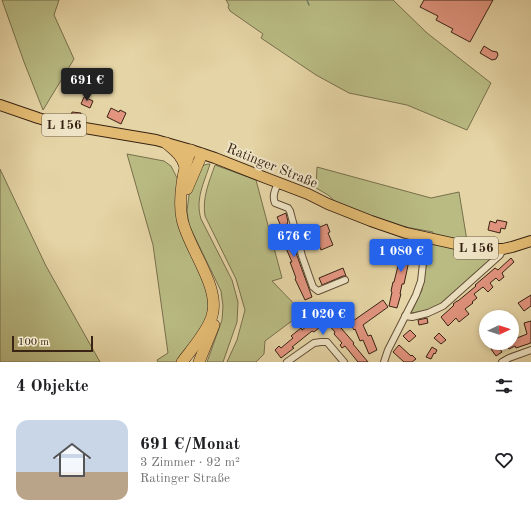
<!DOCTYPE html>
<html lang="de">
<meta charset="utf-8">
<style>
body{margin:0;font-family:"Old Standard TT",serif;background:#f2f2f2;color:#202124;height:100vh;display:flex;flex-direction:column;font-size:15px;white-space:nowrap}
*{box-sizing:border-box;margin:0}
p{font-size:13px;color:#757577}
.icon{flex:none;width:22px;height:22px;fill:none;stroke:currentColor;stroke-width:2;stroke-linecap:round;stroke-linejoin:round}
.map{position:relative;height:362px;overflow:hidden}
.details{display:flex;flex-direction:column;background:#fff;flex:1}
.details>*{flex:none}
.needle{width:26px;rotate:86deg}
.fabs{position:absolute;left:479px;top:310px;display:grid;gap:8px}
.fabs a{display:grid;place-items:center;width:40px;height:40px;border-radius:50%;background:#fff;box-shadow:0 2px 6px #0003;font-size:20px}
.scale{position:absolute;left:12px;bottom:10px;width:81px;box-sizing:border-box;padding-left:4px;border:2px solid #382314;border-top:0;font-size:11px;line-height:14px;white-space:nowrap;color:#382314;-webkit-text-stroke:3px #eee3c4;paint-order:stroke}
.price{position:absolute;translate:-50% -34px;padding:0 9px;border-radius:4px;background:#2563eb;color:#fff;font-size:13px;line-height:26px;filter:drop-shadow(0 1px 2px #0008)}
.price::after{content:'';position:absolute;left:50%;top:24px;width:12px;height:9px;margin-left:-6px;background:inherit;clip-path:polygon(0 0,100% 0,50% 100%)}
.price.selected{background:#222;color:#fff}
ul{padding:0;list-style:none}
li{display:flex;align-items:center;gap:12px;height:100px;padding:0 16px}
li+li{border-top:1px solid #e0e0e0}
li span{display:grid;place-items:center;flex:none;width:112px;height:80px;border-radius:12px;color:#555}
li>.icon{margin-inline-start:auto}
span .icon{width:48px;height:48px;fill:#fffc;stroke-width:1}
li b{font-size:17px}
h2{display:flex;justify-content:space-between;align-items:center;height:48px;padding:0 16px;font-size:17px}
.map>svg:first-child{display:block}
.green{fill:#b9bb83;stroke:#786f4c}
.lines{fill:none;stroke-linecap:round;stroke-linejoin:round}
.stream{stroke:#717d69;stroke-width:1.5}
.building{fill:#e39580;stroke:#382314}
.street-casing{stroke:#634f38;stroke-width:8}
.primary-casing{stroke:#382314;stroke-width:12}
.highway-casing{stroke:#382314;stroke-width:12}
.street{stroke:#eee3c4;stroke-width:6}
.primary{stroke:#e2ba72;stroke-width:10}
.highway{stroke:#e2ba72;stroke-width:11}
.labels{text-anchor:middle;dominant-baseline:central;stroke-width:4;stroke-linejoin:round;paint-order:stroke}
.shield{fill:#eee3c4;stroke:#6f5d49;stroke-width:1}
.shield-label{font-size:13px;font-weight:bold;fill:#382314}
.street-label{font-size:14px;fill:#382314;stroke:#eee3c4}
</style>
<div class="map">
<svg width="531" height="362" viewBox="0 0 531 362">
<rect width="100%" height="100%" fill="#e5d4a5"/>
<filter id="stains"><feTurbulence type="fractalNoise" baseFrequency=".005" numOctaves="4"/><feColorMatrix values="0 0 0 0 .2 0 0 0 0 .09 0 0 0 0 .02 0 0 0 .5 -.17"/></filter>
<radialGradient id="worn" r=".72"><stop offset=".6" stop-color="#630" stop-opacity="0"/><stop offset="1" stop-color="#630" stop-opacity=".3"/></radialGradient>
<g class="green">
<path d="M2,0H59L54,15L74,59L43,110L24,62Z"/>
<path d="M226,0H393L427,33L491,83L467,130L407,105L349,93L316,75L261,38L263,34L230,11L228,7L229,5Z"/>
<path d="M127,154L164,161L171,166L179,182L177,206L210,295L207,318L179,362H158L157,360L168,353L153,245Z"/>
<path d="M208,164H210C204,183 195,199 201,219L232,280L238,302L237,322L223,362H207L222,320L223,306L221,291L189,225L187,211L189,195L200,169L204,165Z"/>
<path d="M215,165L256,180L282,278L272,281L300,310L293,320L265,341L264,354L256,362H227L237,340L245,310L236,279L205,216C202,198 209,182 215,165Z"/>
<path d="M317,167L431,198L459,192L469,253L493,255L494,258L440,306L425,311L411,313L422,290L426,263L433,232L384,223L338,204L328,195L316,188Z"/>
<path d="M0,169L46,266L100,362H0Z"/>
</g>
<g class="lines">
<path class="stream" d="M307,0L309,5"/>
</g>
<g class="building">
<path d="M424,0H493L470,42L451,32L453,29L436,20L438,16L420,7Z"/>
<path d="M484,46L492,51L497,52L498,55L496,59L492,60L480,53Z"/>
<path d="M84,97L93,101L90,108L81,104Z"/>
<path d="M111,108L119,112L120,110L126,113L121,124L107,117Z"/>
<path d="M72,112L81,113L80,119L71,118Z"/>
<path d="M286,213L288,222L287,223L290,229L292,238L296,253L312,297L305,300L295,279L296,278L290,262H292L285,246L287,245L281,231H283L277,217Z"/>
<path d="M497,220L507,222L505,229L501,228L500,233L488,230L490,221L496,223Z"/>
<path d="M327,224L330,232L328,233L333,245L321,250L319,245L317,246L316,243L312,234L314,233L313,230Z"/>
<path d="M405,240L416,242L412,256H410L404,284H402L400,294H401L397,308L389,306L392,292L391,291L393,282H394L400,258L403,259L405,249H403Z"/>
<path d="M511,258L514,262L502,273L504,277L499,281L496,278L490,283L493,287L488,292L483,287L474,294L477,298L472,302L473,303L465,309L469,314L459,322L456,318L448,326L441,317L451,308L454,305L453,304L457,301H458L476,286L475,285L488,274L495,268L498,270Z"/>
<path d="M343,268L346,276H343L322,285L319,278Z"/>
<path d="M531,295V306L524,311L518,303Z"/>
<path d="M383,300L388,307L363,325L368,336L371,335L377,350L369,354L363,340L360,341L355,329L354,330L350,323Z"/>
<path d="M330,310L343,326L341,328L354,343L353,344L368,362H358L345,346L342,348L340,345L342,343L334,334L335,332L326,322L314,332L312,331L292,347L294,348L281,358L275,350L279,346L281,348L293,338L291,336L301,328L302,330L316,319L317,320Z"/>
<path d="M427,318L428,323L419,325L418,320Z"/>
<path d="M531,321V343H530L528,344L516,348L515,346L509,349L506,343H512V340L527,334L524,323Z"/>
<path d="M410,330L416,336L409,342L403,336Z"/>
<path d="M439,333L446,340L441,344L434,338Z"/>
<path d="M399,345L411,356L412,355L416,359L412,362H404L393,352Z"/>
<path d="M497,345L502,352L496,356L491,349Z"/>
<path d="M432,347L437,350L435,354L434,353L431,359L426,357Z"/>
</g>
<g class="lines">
<defs>
<g id="street">
<path d="M278,183C275,190 272,196 275,203L288,208L290,211L302,256L313,287L318,291L345,280"/>
<path d="M405,316L412,317L428,313L443,306L500,255L503,249"/>
<path d="M287,362L314,343L321,342H327L344,362"/>
<path d="M384,362L388,350L416,295L421,281L423,263L428,238"/>
<path d="M502,362L509,358L531,350"/>
</g>
<path id="primary" d="M0,105L38,118L55,123L156,140L191,150L215,158L266,178L308,194L328,204L371,221L406,233L465,246L484,249H503L512,247L531,241"/>
<g id="highway">
<path d="M166,143C174,150 182,155 185,167"/>
<path d="M187,189L202,154"/>
<path d="M182,362C191,350 208,331 212,316C221,287 188,248 182,219C178,199 183,168 191,150"/>
<path d="M199,362L214,325"/>
</g>
</defs>
<use href="#street" class="street-casing"/>
<use href="#primary" class="primary-casing"/>
<use href="#highway" class="highway-casing"/>
<use href="#street" class="street"/>
<use href="#primary" class="primary"/>
<use href="#highway" class="highway"/>
</g>
<g class="labels">
<g class="shield">
<rect x="42" y="114" width="44" height="22" rx="3"/>
<rect x="454" y="237" width="44" height="22" rx="3"/>
</g>
<g class="shield-label">
<text x="64" y="125">L 156</text>
<text x="476" y="248">L 156</text>
</g>
<g class="street-label">
<text transform="translate(272 166) rotate(22)">Ratinger Straße</text>
</g>
</g>
<rect width="100%" height="100%" filter="url(#stains)"/>
<rect width="100%" height="100%" fill="url(#worn)"/>
</svg>
<div class="fabs">
<a><svg class="needle" viewBox="-14 -14 28 28"><path d="M0-13l5 13h-10z" fill="#e53935"/><path d="M0 13l5-13h-10z" fill="#757577"/></svg></a>
</div>
<div class="scale">100 m</div>
<b class="price selected" style="left:87px;top:102px">691 €</b>
<b class="price" style="left:294px;top:258px">676 €</b>
<b class="price" style="left:401px;top:273px">1 080 €</b>
<b class="price" style="left:323px;top:336px">1 020 €</b>
</div>
<section class="details">
<h2>4 Objekte<svg class="icon" aria-label="filters" viewBox="0 0 24 24"><path d="M4 7h16M4 17h16"/><circle cx="9" cy="7" r="2"/><circle cx="15" cy="17" r="2"/></svg></h2>
<ul>
<li><span style="background:linear-gradient(#c9d6e8 65%,#b9a48a 0)"><svg class="icon" aria-label="home" viewBox="0 0 24 24"><path d="M3 11l9-7 9 7M6 9v11h12V9"/></svg></span><div><b>691 €/Monat</b><p>3 Zimmer · 92 m²</p><p>Ratinger Straße</p></div><svg class="icon" aria-label="heart" viewBox="0 0 24 24"><path d="M12 20l-8-8c-3-5 5-10 8-4 3-6 11-1 8 4z"/></svg></li>
</ul>
</section>
